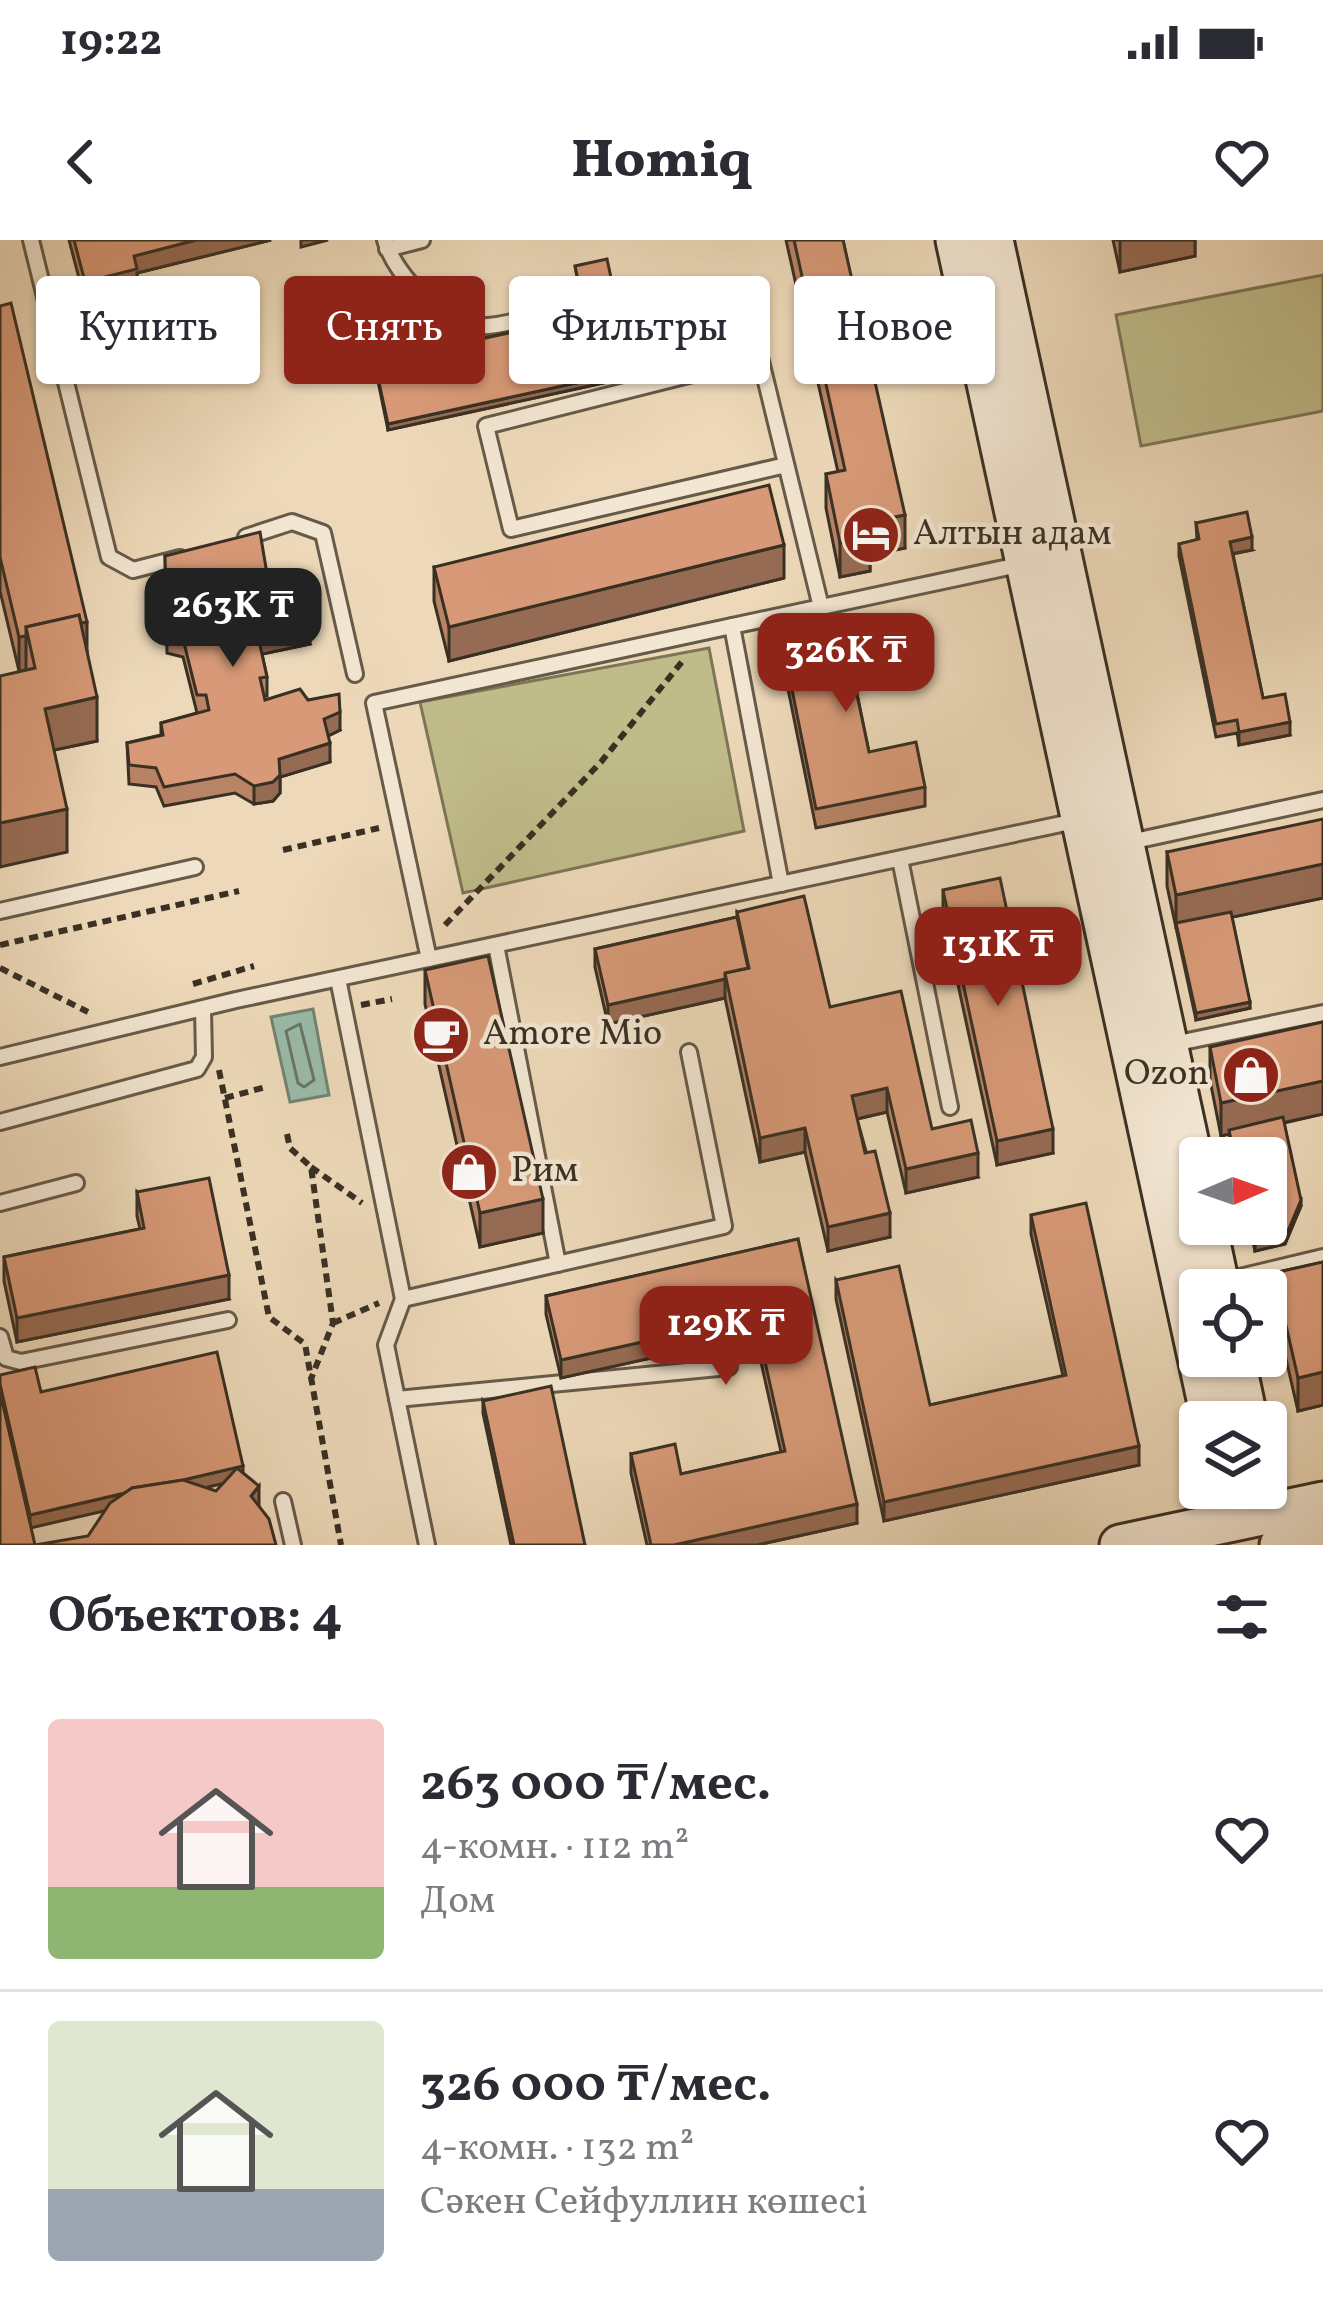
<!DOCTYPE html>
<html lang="ru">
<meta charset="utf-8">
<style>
body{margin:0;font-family:Vollkorn,serif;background:#f7f7f7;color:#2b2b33;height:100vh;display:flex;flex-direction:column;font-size:45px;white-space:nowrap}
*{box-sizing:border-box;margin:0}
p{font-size:39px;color:#7c7c81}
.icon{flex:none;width:66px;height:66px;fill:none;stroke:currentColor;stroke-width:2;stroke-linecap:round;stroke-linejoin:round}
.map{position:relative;height:1305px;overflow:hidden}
.panel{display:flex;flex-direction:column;background:#fff;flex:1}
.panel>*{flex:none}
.hud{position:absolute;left:36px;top:36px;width:1251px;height:108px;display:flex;gap:24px}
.needle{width:78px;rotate:88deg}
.controls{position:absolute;left:1179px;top:897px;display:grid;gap:24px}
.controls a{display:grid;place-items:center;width:108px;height:108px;border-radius:12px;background:#fff;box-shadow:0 3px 9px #0004;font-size:60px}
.price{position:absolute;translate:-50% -102px;padding:0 27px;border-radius:24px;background:#8f2418;color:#fff;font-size:39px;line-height:78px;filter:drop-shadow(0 3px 6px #0008)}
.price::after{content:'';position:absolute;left:50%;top:72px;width:36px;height:27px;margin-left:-18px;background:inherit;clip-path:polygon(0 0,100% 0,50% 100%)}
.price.active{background:#222;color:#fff}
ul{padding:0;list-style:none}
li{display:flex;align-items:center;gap:36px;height:300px;padding:0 48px}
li+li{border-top:3px solid #e1e1e2}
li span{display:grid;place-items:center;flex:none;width:336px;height:240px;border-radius:12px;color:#555}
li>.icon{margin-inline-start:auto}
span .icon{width:144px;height:144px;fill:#fffc;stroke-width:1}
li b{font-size:51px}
h2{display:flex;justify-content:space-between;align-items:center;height:144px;padding:0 48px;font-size:51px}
.chip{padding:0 42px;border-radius:12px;background:#fff;box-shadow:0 3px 9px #0004;font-size:42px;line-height:108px}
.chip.active{background:#8f2418;color:#fff}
.status{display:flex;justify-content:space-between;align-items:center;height:84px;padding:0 60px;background:#fff;direction:ltr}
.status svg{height:33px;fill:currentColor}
header{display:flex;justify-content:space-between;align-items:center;height:156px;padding:0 48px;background:#fff;font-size:54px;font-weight:800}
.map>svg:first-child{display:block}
.green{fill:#c0bc8a;stroke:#7c7657;stroke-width:3}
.water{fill:#9abba9;stroke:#738374;stroke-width:3}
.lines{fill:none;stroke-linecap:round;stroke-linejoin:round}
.shore{stroke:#6a7666;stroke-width:3}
.lane-casing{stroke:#665a49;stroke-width:20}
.secondary-casing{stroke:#393024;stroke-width:45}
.path{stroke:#393024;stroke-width:6;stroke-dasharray:9 6;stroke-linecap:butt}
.lane{stroke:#f3e6d2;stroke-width:14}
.secondary{stroke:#f3e6d2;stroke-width:39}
.wall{fill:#b98466;stroke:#393024;stroke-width:3}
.shaded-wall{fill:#966b53;stroke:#393024;stroke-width:3}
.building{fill:#d79977;stroke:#393024;stroke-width:3}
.labels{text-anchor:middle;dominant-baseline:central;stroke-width:9;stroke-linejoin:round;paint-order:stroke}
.poi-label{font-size:36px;fill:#393024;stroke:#f3e6d2;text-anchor:start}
</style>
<div class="status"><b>19:22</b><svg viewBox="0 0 49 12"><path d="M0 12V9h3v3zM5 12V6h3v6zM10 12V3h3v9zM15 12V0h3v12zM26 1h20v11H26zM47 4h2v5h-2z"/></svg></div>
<header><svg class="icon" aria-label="back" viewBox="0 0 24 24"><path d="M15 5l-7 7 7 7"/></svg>Homiq<svg class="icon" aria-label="heart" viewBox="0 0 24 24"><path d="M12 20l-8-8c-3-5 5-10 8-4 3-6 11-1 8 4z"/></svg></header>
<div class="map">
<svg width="1323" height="1305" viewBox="0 0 1323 1305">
<rect width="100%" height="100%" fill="#edd9b9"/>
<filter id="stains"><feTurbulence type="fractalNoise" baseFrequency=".00167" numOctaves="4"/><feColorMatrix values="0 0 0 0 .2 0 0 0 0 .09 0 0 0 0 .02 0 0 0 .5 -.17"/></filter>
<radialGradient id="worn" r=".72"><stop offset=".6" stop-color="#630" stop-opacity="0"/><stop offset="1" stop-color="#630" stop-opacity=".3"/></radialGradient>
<g class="green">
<path d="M1323,35V171L1141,206L1116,75Z"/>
<path d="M709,408L744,591L463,653L420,462Z"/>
</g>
<path class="water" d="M313,769L329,855L290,862L271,777Z"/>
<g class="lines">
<path class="shore" d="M300,784L314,840L304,847L298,843L286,791Z"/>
<defs>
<g id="lane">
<path d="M31,0L109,317L133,330L180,318"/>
<path d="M385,0C395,37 447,89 488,86C512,84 538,75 562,69"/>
<path d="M387,9L422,0"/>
<path d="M786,225L511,289L486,186L760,117L821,367"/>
<path d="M246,297L292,282L323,293L355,434"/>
<path d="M1130,602L1323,560"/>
<path d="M900,619L950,867"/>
<path d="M781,644L732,386L1023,324"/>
<path d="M0,671L195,627"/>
<path d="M496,705L558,1024"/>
<path d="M429,719L374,463L732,386"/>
<path d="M338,739L403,1059L386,1105L427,1305"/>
<path d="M1173,804L1323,773"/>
<path d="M0,817L236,760L1080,580"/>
<path d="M0,882L197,829L204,817L203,769"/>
<path d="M0,963L76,943"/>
<path d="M1223,1041L1323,1017"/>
<path d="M403,1059L724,986L689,812"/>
<path d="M0,1097L6,1118L21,1122L228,1080"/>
<path d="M397,1159L729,1127"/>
<path d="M283,1261L293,1305"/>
</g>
<g id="secondary">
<path d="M956,0L1212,1182"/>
<path d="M993,0L1200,955"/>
<path d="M1206,984L1220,1050"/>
<path d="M1234,1116L1248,1182"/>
<path d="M1120,1305L1323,1262"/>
<path d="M1280,1305L1323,1295"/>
</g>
</defs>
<use href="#lane" class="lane-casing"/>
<use href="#secondary" class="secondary-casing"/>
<g class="path">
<path d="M283,610L379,588"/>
<path d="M445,685L601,522L685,418"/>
<path d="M0,705L239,651"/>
<path d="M0,728L88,772"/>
<path d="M193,744L254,726"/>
<path d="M361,765L392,759"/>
<path d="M219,830L269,1077L305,1104L341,1305"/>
<path d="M225,858L266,847"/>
<path d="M287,894L290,908L311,927L333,1083L311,1139"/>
<path d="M311,927L362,963"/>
<path d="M333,1083L379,1063"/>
</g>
<use href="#lane" class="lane"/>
<use href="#secondary" class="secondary"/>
</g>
<g class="wall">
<path d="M69,0H271L137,33V48L85,61Z"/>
<path d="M786,0H843L905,308L870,315V331L840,337L826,268V234L838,232Z"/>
<path d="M1113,0H1195V16L1120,32Z"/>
<path d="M575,26L619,81L606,84L617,140L388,190L364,73L426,111L584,76Z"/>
<path d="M0,66L87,412L97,501L54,510L67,612L19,431L0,351Z"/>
<path d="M1196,283L1252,310L1233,314L1263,458L1290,495L1239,505L1237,493L1216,497L1179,316V304L1197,300Z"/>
<path d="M165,316L268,340L310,404L262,414L267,437V456H264L265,460H308L340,490L328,496L330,522L280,537V553L273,561L254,564L235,553L164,566L156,547L129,544L127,503L161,495V483L197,473L183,417L167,413Z"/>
<path d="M434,327L784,338L449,421L434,361Z"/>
<path d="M782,400L901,421V440L856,449L869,512L925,547V566L816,588L782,419Z"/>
<path d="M1167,612L1323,658L1232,677L1250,768L1196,780L1167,646Z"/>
<path d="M943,650L1053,913L997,925L943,675Z"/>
<path d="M737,672L830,767L932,889L978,937L906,953L887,872L857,879L890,997L828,1011L805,912L760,922L725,758L608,784L595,727V709L737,677Z"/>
<path d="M425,730L543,993L480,1007L425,764Z"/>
<path d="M1323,782V874L1284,883L1301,966L1285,1004L1255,1011L1249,984H1266V918H1234L1229,894L1221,896L1210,840V807Z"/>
<path d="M137,952L229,1059L17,1102L4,1041V1017L140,989L137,976Z"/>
<path d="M1031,975L1139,1225L884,1281L836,1059V1040L930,1165L1063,1136L1031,994Z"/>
<path d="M798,999L857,1283L757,1305H647L631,1233V1214L681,1234L781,1212L755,1095L561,1138L546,1074V1056Z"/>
<path d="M1323,1022V1165L1298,1171L1274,1067V1033Z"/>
<path d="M483,1161L585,1305H511L483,1173Z"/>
</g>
<g class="shaded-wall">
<path d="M196,0H271L137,33V48L85,61V42L134,16Z"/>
<path d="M301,0H328L301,7Z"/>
<path d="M1120,0H1195V16L1120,32Z"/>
<path d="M619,75V81L604,85V78Z"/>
<path d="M617,134V140L388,190V184Z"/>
<path d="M905,275V308L870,315V331L840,337V303L867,282Z"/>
<path d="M1252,297V310L1230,314V302Z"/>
<path d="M784,305V338L449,421V387Z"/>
<path d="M87,382V415L27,395Z"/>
<path d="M310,385V404L258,415V396Z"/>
<path d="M26,396V430L19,431V397Z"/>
<path d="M97,457V501L45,512V469Z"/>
<path d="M340,472V490L324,498V479Z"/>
<path d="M1290,482V495L1239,505V492Z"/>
<path d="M330,503V522L280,537V553L273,561L254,564V546L279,519Z"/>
<path d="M67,569V612L0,627V583Z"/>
<path d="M1323,624V658L1177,689L1176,683V689V655Z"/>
<path d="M725,739V758L608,784V765Z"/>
<path d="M1250,762V768L1196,780V773Z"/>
<path d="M1323,841V874L1221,896V863Z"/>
<path d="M887,848V872L852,880V856Z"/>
<path d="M805,888V912L760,922V898Z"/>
<path d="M1053,889V913L997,925V901Z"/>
<path d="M978,913V937L906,953V929Z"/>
<path d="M543,959V993L480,1007V973Z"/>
<path d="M1301,960V966L1285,1004L1255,1011V1004Z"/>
<path d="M890,973V997L828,1011V987Z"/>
<path d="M229,1035V1059L17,1102V1078Z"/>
<path d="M755,1077V1095L561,1138V1120Z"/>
<path d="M1323,1132V1165L1298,1171V1138Z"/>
<path d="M1139,1206V1225L884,1281V1262Z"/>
<path d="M243,1226V1239L30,1288V1275Z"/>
<path d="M259,1246V1265L251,1275V1256Z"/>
<path d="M857,1264V1283L757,1305H674Z"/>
</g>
<g class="building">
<path d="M74,0H196L134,16L137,29L85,42Z"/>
<path d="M794,0H843L905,275L867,282L870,297L840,303L826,234L845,230Z"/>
<path d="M607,19L619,75L604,78L617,134L388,184L364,73L415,62L426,111L586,76L575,26Z"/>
<path d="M11,63L87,382L81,383L79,375L26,387V396L19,397L0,317V66Z"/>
<path d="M769,245L784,305L449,387L434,327Z"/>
<path d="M1247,272L1252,297L1230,302L1263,458L1285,454L1290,482L1239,492L1237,480L1216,484L1179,304L1199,299L1196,283Z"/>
<path d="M260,292L268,340L305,338L310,385L258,396L267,437L260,438L265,460L300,449L308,460L339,454L340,472L324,479L330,503L279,519L280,535L273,542L254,546L235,534L164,547L156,528L129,525L127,503L163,495L161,483L209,470L206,455H197L183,399L167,394L165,316Z"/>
<path d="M79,375L97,457L45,469L67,569L0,583V436L35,428L26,387Z"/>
<path d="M892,378L901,421L852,431L869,512L916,502L925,547L816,569L782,400Z"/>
<path d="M1323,579V624L1176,655L1167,612Z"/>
<path d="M1000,638L1053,889L997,901L943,650Z"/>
<path d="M804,656L830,767L901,751L932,889L971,880L978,913L906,929L887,848L852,856L865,913L875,911L890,973L828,987L805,888L760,898L725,733L749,728L737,672Z"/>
<path d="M1231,672L1250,762L1196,773L1176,683Z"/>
<path d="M737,677L748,728L725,733V739L608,765L595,709Z"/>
<path d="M488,716L543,959L480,973L425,730Z"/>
<path d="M1323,782V841L1221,863L1210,807Z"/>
<path d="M1283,877L1301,960L1285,998L1255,1004L1250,984H1266V918H1235L1229,890Z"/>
<path d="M209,938L229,1035L17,1078L4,1017L144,988L137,952Z"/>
<path d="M1086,963L1139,1206L884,1262L836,1040L899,1026L930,1165L1066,1135L1031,975Z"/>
<path d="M798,999L857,1264L674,1305H651L631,1214L675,1204L681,1234L785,1211L755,1077L561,1120L546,1056Z"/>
<path d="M1323,1022V1132L1298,1138L1274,1033Z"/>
<path d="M217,1112L243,1226L183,1240L132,1248L125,1253L30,1275L0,1144V1135L35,1127L41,1152Z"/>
<path d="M551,1146L585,1305H514L483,1161Z"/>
<path d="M0,1152L35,1305H0Z"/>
<path d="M237,1228L259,1246L251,1256L269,1279L276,1305H35L88,1296L110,1263L132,1248L183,1240L216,1251Z"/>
</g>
<defs>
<symbol id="hotel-disc" viewBox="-11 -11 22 22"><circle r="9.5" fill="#8f2418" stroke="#f3e6d2"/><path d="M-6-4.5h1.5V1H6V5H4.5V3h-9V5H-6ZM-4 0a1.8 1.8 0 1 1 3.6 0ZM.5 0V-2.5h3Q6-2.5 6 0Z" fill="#fff"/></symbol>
<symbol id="cafe-disc" viewBox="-11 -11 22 22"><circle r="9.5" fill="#8f2418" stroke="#f3e6d2"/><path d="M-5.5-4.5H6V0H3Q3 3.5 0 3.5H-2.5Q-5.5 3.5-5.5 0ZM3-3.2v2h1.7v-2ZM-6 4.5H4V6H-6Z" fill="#fff"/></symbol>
<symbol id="shop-disc" viewBox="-11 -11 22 22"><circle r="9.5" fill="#8f2418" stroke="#f3e6d2"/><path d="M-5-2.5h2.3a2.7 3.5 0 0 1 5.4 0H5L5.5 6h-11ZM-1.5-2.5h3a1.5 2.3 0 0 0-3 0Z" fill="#fff"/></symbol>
</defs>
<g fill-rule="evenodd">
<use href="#hotel-disc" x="838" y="262" width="66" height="66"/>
<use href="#cafe-disc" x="408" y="762" width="66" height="66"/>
<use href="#shop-disc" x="1218" y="802" width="66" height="66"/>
<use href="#shop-disc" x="436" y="899" width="66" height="66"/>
</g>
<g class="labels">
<g class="poi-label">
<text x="913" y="295">Алтын адам</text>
<text x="483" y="795">Amore Mio</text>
<text x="1209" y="835" text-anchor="end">Ozon</text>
<text x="511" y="932">Рим</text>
</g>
</g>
<rect width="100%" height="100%" filter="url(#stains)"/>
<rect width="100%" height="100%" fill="url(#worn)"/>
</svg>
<div class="controls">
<a><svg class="needle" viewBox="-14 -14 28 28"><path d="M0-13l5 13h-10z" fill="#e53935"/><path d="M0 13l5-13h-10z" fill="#7c7c81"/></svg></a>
<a><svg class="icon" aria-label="locate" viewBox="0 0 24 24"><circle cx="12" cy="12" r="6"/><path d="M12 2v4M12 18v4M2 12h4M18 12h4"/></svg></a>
<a><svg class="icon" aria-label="layers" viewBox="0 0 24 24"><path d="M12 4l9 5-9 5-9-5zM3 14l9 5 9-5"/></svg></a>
</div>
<b class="price active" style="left:233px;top:430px">263K ₸</b>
<b class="price" style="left:846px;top:475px">326K ₸</b>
<b class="price" style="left:998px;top:769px">131K ₸</b>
<b class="price" style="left:726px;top:1148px">129K ₸</b>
<div class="hud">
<a class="chip">Купить</a>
<a class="chip active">Снять</a>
<a class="chip">Фильтры</a>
<a class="chip">Новое</a>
</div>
</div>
<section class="panel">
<h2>Объектов: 4<svg class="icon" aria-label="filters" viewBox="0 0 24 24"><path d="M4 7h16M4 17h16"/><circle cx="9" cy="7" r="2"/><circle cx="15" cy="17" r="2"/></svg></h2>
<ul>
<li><span style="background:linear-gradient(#f6c9c9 70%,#8fb573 0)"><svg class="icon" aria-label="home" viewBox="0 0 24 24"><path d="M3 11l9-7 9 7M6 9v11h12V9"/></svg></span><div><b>263 000 ₸/мес.</b><p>4-комн. · 112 m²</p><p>Дом</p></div><svg class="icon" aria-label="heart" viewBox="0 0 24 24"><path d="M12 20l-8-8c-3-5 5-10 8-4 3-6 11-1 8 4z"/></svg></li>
<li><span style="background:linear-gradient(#dfe7d0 70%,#9aa5b1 0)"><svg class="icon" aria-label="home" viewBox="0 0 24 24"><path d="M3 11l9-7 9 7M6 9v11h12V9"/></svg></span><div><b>326 000 ₸/мес.</b><p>4-комн. · 132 m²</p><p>Сәкен Сейфуллин көшесі</p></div><svg class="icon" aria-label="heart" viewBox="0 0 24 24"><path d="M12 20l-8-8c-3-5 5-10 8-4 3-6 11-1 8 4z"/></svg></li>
</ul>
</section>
